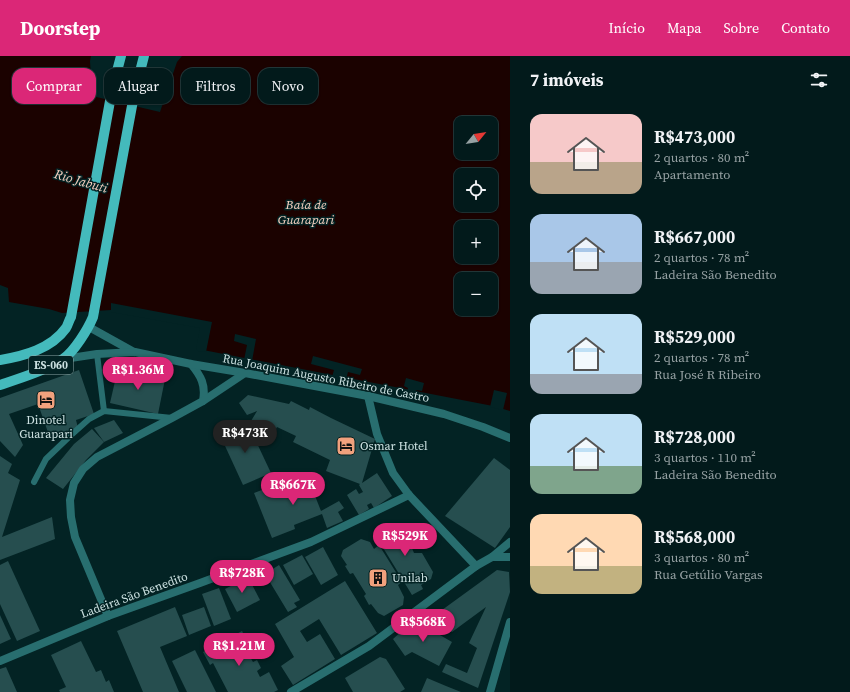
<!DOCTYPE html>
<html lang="pt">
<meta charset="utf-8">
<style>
body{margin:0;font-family:"Source Serif 4",serif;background:#0c2324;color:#f1f3f6;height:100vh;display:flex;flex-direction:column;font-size:15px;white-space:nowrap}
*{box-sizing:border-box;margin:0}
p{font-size:13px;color:#96a1a3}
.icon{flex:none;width:22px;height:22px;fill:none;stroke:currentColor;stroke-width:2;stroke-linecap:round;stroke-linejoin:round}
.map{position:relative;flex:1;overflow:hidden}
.side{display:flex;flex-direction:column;background:#021a1b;width:340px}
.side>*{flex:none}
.hud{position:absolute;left:12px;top:12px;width:380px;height:36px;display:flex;gap:8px}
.needle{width:26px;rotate:60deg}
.controls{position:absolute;left:454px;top:60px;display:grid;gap:8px}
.controls a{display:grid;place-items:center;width:44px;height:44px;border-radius:8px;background:#021a1b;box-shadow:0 1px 3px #0004,0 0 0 1px #23383a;font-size:20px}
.price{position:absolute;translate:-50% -34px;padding:0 9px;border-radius:14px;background:#db2777;color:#fff;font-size:13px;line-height:26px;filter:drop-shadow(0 1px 2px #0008)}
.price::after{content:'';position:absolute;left:50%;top:24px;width:12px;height:9px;margin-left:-6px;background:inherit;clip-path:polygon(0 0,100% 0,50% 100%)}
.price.selected{background:#222;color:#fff}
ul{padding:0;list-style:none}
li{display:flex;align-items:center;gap:12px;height:100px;padding:0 20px}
li span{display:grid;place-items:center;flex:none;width:112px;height:80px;border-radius:12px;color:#555}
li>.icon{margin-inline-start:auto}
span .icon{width:48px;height:48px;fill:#fffc;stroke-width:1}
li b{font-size:17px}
h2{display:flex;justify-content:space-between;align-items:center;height:48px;padding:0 20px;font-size:17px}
.chip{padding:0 14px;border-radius:12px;background:#021a1b;box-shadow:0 1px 3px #0004,0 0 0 1px #23383a;font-size:14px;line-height:36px}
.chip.selected{background:#db2777;color:#fff}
header{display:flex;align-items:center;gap:24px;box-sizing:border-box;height:56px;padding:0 20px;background:#db2777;color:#fff}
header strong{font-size:19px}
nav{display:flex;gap:22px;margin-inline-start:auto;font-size:14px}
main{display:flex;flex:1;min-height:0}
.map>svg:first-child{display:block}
.water{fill:#1b0200;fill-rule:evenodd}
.pier{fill:#032324}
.building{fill:#264e4f}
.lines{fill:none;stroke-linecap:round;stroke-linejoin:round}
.service{stroke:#286e6f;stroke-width:6}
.minor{stroke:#286e6f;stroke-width:8}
.tertiary{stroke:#286e6f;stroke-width:8}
.primary{stroke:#44babc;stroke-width:10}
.labels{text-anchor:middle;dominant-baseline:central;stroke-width:3;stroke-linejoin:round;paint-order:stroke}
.shield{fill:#032324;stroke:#90a8a8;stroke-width:1}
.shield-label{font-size:11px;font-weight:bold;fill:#cce1e1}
.street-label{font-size:12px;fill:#cce1e1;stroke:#032324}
.poi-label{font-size:12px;fill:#cce1e1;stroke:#032324;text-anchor:start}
.water-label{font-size:13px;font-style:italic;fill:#f7d1c0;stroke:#032324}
</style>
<header>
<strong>Doorstep</strong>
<nav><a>Início</a><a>Mapa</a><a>Sobre</a><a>Contato</a></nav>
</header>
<main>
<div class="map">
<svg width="510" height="636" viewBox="0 0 510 636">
<rect width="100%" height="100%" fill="#032324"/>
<path class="water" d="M0,0H91L90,5L92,40L160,56L177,6L182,0H510V355L493,350L198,293L202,270L111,254L62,257L49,253L9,246L8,232L0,229ZM461,67H491V97H461ZM461,119H491V149H461ZM461,171H491V201H461ZM461,223H491V253H461Z"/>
<g class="pier">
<path d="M111,247L212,266L206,296L198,295L196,293L200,272L111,256Z"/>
<path d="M235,278L256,283L252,305L244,304L247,289L234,285Z"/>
<path d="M313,300L362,313L360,319L348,316L346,324L332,321L334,314L311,308Z"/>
<path d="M406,322L424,327L422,335L416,334L415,337L407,336L408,332L404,330Z"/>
<path d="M494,334L507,337L503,354L490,351Z"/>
</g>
<g class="building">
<path d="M118,312L165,323L158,358L110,347Z"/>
<path d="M79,314L94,358L76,364L78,372L50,382L38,348L9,358L23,389L15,401L0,385V342Z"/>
<path d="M248,339L289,348L291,345L309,354L310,351L331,362L375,383L362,427L377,417L392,440L374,452L371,447L367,449L369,453L359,459L347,439L356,433L359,438L363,436L359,429L360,428L326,415L330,404L293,386L296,380L277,371L268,388L259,385L265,372L251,365L257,355L247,359L239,347Z"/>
<path d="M114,364L123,377L104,386L94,372Z"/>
<path d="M247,366L271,417L243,429L220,379Z"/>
<path d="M92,373L104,386L86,404L63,433L46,422L74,388Z"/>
<path d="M0,400L12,408L8,417L20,424L2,481L52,461L55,483L0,504Z"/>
<path d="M494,402L510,414V471L495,492L445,460Z"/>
<path d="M306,417L321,455L339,445L344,452L338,456L343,465L327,472L322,458L294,469L295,473L272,482L254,437Z"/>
<path d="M395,467L403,468L413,484L411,490L414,497H422L433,516L431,523L421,529L423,533L412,539L374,477L383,471L384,473Z"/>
<path d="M361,483L370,486L374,493L379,489L402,526L398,529L404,541L403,549L384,560L378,557L371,548L369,549L364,540L366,538L353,517L350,518L345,510L347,509L341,500L343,494Z"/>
<path d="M323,491L338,519L321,529L305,501Z"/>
<path d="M302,499L313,518L294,529L283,509Z"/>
<path d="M8,505L40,575L17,585L0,548V509Z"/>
<path d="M279,509L300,544L294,547L297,551L288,556L265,518Z"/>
<path d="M497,514L509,516L510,536L478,632L442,616L446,608L467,617L477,592L469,587L486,551L452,576L431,562Z"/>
<path d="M248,521L260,544L237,556L225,533Z"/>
<path d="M345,525L377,577L341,599L319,563L300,575L307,586L320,578L335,603L293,629L281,610L294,601L275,568Z"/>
<path d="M219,532L231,563L214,570L202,538Z"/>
<path d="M175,551L187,580L160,591L179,636H143L117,575Z"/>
<path d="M204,551L211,570L189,579L182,559Z"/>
<path d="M0,559L11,583L0,588Z"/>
<path d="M414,564L452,586L439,610L412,596L405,600L393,583Z"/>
<path d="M242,575L248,587L243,589L253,606L257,604L261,612L257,615L260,621L269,616L278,634L274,636H228L213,607L210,609L203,596Z"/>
<path d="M81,585L96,616L101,614L106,626L109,624L114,636H60L59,634L66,631L51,599Z"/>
<path d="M195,594L216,636H187L172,605Z"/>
<path d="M380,601L386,603L405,633L400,636H353L345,622Z"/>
<path d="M6,611L17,636H0V613Z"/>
<path d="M427,622L446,630L461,636H421Z"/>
</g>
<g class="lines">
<g class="service">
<path d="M97,298L104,355"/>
<path d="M34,426L46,403L70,380L89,363L104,355L172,362"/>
</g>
<g class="minor">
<path d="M368,340L377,378L393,417L409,439L476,510"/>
<path d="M108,560L75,481L71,461L70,444L74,427L83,413L97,401L172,362L203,345C206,329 201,320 191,308"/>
<path d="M0,605L108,560L200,527L311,486L409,439"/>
</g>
<g class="tertiary">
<path d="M89,271L134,296"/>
<path d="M64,303L97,298L135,296L191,308L245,317L368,340L444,358L483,371L510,382"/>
<path d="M203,345L245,317"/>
<path d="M492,501L510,486"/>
<path d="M291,636L369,590L476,510L492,501H510"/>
<path d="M490,636L510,566"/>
</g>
<g class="primary">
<path d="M0,304C24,300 51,293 66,272C68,269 69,264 71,261L112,34L121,0"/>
<path d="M0,329C21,322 44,315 63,303C74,296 88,273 93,261L134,39L144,0"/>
</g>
</g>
<defs>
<symbol id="hotel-square" viewBox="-11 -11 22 22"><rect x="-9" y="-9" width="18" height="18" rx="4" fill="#f1a17d" stroke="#032324"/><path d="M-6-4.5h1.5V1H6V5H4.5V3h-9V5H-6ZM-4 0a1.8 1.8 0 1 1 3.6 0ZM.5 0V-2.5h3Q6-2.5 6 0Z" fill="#111"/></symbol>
<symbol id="building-square" viewBox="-11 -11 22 22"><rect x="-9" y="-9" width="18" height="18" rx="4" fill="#f1a17d" stroke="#032324"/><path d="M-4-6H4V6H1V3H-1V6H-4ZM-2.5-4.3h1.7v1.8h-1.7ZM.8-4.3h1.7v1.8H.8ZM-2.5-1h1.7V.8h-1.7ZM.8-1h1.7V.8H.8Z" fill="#111"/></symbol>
</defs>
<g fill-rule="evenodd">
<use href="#hotel-square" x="35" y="333" width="22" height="22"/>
<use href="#hotel-square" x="335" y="379" width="22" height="22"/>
<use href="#building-square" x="367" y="511" width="22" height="22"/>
</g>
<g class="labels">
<rect class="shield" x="29" y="300" width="44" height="18" rx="3"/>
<g class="shield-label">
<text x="51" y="309">ES-060</text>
</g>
<g class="street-label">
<text transform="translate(326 322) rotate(11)">Rua Joaquim Augusto Ribeiro de Castro</text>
<text transform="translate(134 539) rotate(-20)">Ladeira São Benedito</text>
</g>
<g class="poi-label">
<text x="46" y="364" text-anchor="middle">Dinotel<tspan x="46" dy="14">Guarapari</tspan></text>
<text x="360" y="390">Osmar Hotel</text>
<text x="392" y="522">Unilab</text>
</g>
<g class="water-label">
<text transform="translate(81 125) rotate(16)">Rio Jabuti</text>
<text x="306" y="148">Baía de<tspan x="306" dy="15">Guarapari</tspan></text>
</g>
</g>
</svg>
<div class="controls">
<a><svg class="needle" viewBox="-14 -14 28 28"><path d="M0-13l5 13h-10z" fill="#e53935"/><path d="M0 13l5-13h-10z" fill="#96a1a3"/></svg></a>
<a><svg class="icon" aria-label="locate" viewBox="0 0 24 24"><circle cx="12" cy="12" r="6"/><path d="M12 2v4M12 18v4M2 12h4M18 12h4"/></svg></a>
<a>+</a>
<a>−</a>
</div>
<b class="price" style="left:138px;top:335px">R$1.36M</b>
<b class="price selected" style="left:245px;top:398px">R$473K</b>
<b class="price" style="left:293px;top:450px">R$667K</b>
<b class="price" style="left:405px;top:501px">R$529K</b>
<b class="price" style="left:242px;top:538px">R$728K</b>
<b class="price" style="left:423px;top:587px">R$568K</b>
<b class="price" style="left:239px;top:611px">R$1.21M</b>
<div class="hud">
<a class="chip selected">Comprar</a>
<a class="chip">Alugar</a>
<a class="chip">Filtros</a>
<a class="chip">Novo</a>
</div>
</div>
<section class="side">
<h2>7 imóveis<svg class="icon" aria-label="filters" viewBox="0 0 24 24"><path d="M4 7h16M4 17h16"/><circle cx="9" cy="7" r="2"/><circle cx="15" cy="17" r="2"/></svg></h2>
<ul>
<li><span style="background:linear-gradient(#f6c9c9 60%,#b9a48a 0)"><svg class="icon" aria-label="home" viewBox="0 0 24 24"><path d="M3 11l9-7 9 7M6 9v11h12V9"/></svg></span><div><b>R$473,000</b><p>2 quartos · 80 m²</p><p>Apartamento</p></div></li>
<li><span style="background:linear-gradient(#a9c7e8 60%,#9aa5b1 0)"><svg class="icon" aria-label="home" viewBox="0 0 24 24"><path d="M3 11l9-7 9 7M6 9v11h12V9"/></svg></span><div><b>R$667,000</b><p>2 quartos · 78 m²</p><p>Ladeira São Benedito</p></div></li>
<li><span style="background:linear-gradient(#bfe0f5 75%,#9aa5b1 0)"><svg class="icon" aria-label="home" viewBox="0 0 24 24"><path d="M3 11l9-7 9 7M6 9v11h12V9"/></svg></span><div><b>R$529,000</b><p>2 quartos · 78 m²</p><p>Rua José R Ribeiro</p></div></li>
<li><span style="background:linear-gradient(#bfe0f5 65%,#7fa58c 0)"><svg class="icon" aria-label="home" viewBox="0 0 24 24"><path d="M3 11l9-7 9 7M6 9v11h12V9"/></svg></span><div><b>R$728,000</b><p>3 quartos · 110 m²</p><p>Ladeira São Benedito</p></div></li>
<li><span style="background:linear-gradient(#ffd9b3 65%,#c2b280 0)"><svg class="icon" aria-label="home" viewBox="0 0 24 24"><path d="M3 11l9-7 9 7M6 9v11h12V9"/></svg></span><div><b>R$568,000</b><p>3 quartos · 80 m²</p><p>Rua Getúlio Vargas</p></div></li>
</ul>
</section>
</main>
